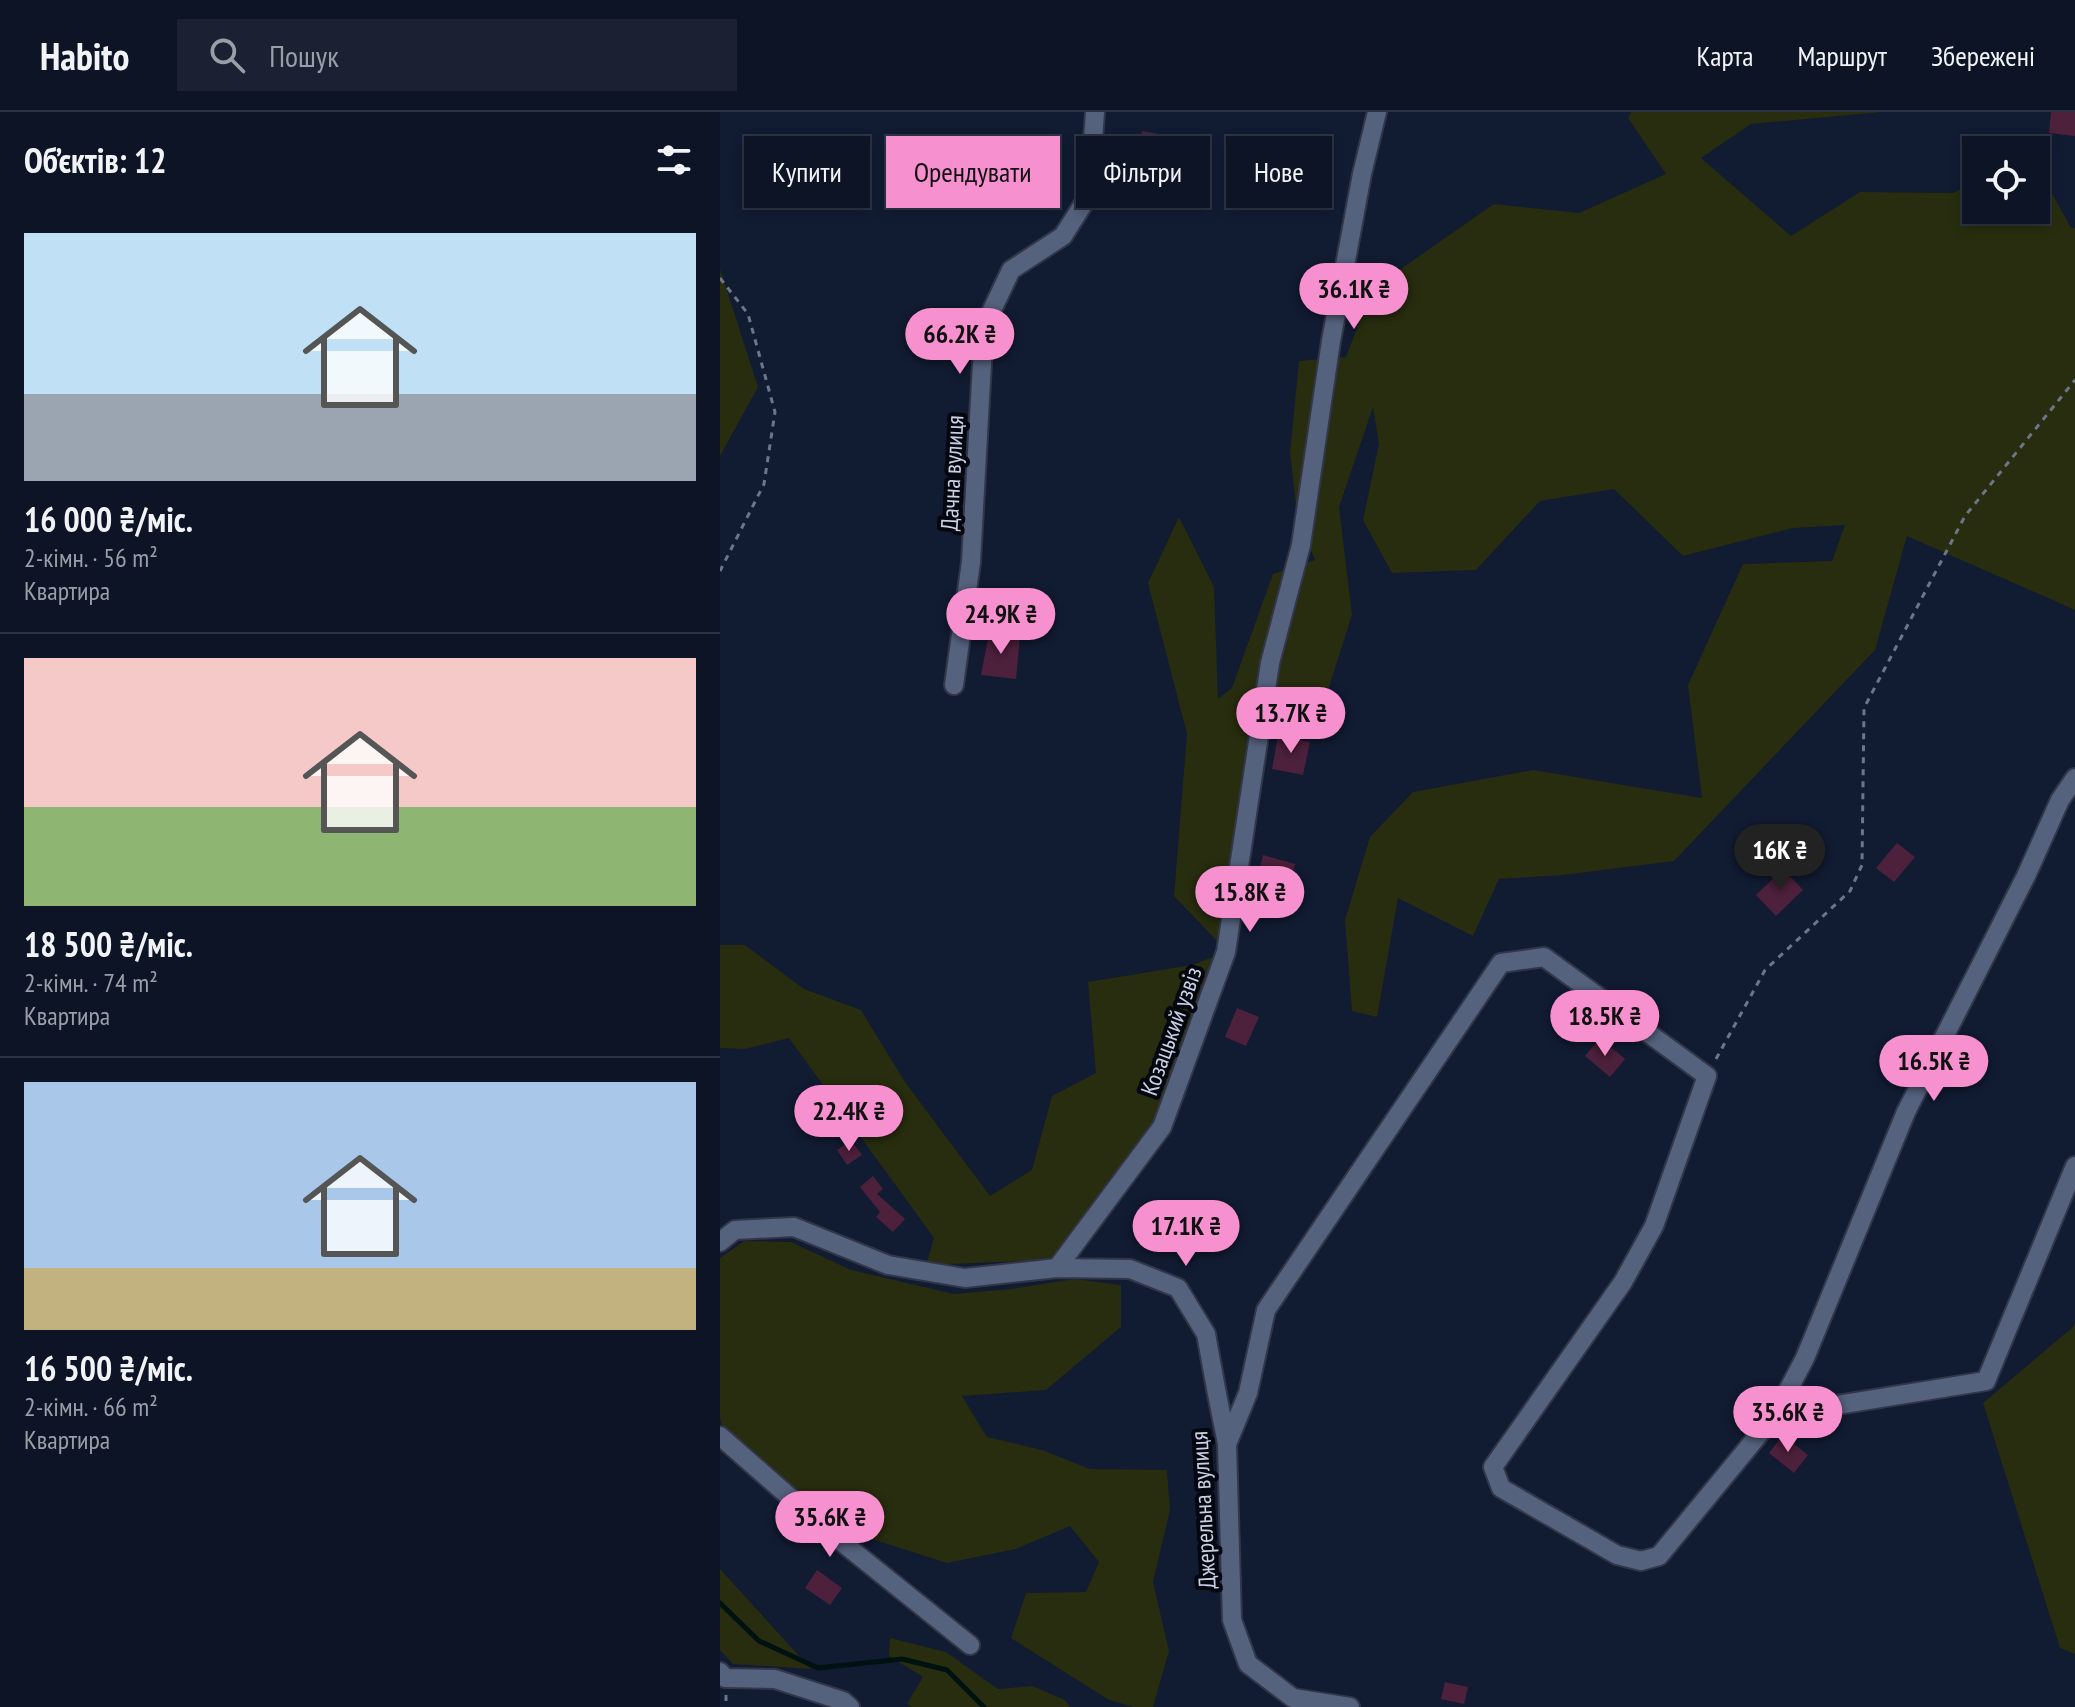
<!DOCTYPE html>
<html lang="uk">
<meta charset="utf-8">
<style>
body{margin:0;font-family:"PT Sans Narrow",sans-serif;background:#1b2132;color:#f1f3f6;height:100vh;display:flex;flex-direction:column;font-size:30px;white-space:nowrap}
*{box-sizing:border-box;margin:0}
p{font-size:26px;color:#9a9ea7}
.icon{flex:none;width:44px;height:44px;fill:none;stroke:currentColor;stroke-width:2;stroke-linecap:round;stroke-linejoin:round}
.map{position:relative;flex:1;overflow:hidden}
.drawer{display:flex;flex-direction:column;background:#0d1426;width:720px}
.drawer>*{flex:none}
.guide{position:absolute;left:24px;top:24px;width:760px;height:72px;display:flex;gap:16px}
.fabs{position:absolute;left:1242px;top:24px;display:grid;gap:16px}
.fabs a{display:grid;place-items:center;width:88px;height:88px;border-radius:0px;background:#0d1426;box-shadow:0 4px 12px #0003,0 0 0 2px #2d3343;font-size:40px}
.price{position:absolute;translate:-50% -68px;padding:0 18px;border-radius:28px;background:#f690cf;color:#111;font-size:26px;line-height:52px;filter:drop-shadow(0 2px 4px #0008)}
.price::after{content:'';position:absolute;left:50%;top:48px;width:24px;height:18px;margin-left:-12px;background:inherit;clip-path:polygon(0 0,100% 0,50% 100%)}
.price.selected{background:#222;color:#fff}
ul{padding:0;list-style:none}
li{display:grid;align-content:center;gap:16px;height:424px;padding:0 24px}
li+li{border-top:2px solid #2d3343}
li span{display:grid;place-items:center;height:248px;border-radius:0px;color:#555}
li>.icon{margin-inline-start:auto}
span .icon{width:144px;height:144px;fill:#fffc;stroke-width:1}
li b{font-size:34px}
h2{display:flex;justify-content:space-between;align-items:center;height:96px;padding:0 24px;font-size:34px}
.tag{padding:0 28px;border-radius:0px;background:#0d1426;box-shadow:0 4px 12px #0003,0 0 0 2px #2d3343;font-size:28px;line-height:72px}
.tag.selected{background:#f690cf;color:#111}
header{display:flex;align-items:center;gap:48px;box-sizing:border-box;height:112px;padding:0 40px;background:#0d1426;border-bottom:2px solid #2d3343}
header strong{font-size:38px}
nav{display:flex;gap:44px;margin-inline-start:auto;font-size:28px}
.search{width:560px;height:72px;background:#1b2132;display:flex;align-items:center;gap:20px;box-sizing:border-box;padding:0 28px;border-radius:0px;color:#9a9ea7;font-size:30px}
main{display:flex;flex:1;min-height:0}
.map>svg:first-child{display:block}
.green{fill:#272d0e}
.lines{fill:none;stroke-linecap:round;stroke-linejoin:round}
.stream{stroke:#001112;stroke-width:5}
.building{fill:#4d203b}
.street-casing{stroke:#323649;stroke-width:22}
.path{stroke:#6d7589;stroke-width:3;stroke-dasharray:6 6;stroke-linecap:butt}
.street{stroke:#55627e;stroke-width:18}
.labels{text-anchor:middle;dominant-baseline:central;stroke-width:8;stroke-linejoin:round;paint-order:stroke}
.street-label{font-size:24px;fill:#cad1e2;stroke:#040610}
</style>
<header>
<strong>Habito</strong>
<div class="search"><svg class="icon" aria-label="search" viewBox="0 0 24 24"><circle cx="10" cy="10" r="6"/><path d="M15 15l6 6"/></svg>Пошук</div>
<nav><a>Карта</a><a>Маршрут</a><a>Збережені</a></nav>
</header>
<main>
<section class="drawer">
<h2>Об’єктів: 12<svg class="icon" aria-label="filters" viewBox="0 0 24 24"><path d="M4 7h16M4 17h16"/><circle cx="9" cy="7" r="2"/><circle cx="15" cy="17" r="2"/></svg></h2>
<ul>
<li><span style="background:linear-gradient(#bfe0f5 65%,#9aa5b1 0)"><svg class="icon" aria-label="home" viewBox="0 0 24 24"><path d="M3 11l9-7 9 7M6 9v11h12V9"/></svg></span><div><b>16 000 ₴/міс.</b><p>2-кімн. · 56 m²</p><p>Квартира</p></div></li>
<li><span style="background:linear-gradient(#f6c9c9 60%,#8fb573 0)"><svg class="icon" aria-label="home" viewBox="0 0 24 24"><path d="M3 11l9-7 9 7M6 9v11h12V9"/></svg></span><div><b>18 500 ₴/міс.</b><p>2-кімн. · 74 m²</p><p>Квартира</p></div></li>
<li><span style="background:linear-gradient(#a9c7e8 75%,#c2b280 0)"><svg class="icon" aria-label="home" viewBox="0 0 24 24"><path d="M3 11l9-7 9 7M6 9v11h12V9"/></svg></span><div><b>16 500 ₴/міс.</b><p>2-кімн. · 66 m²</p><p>Квартира</p></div></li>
</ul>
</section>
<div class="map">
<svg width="1355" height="1595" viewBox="0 0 1355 1595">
<rect width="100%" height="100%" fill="#111b32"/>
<g class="green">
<path d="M911,0H1162L1031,12L981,46L1071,124L1140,80L1233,81L1256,71V98H1316V52L1351,116H1355V498L1187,424L1155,538L954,749L843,763L779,767L753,824L678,786L657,905L632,899L625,808L650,725L693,680L813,658L982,686L968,573L1023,452L1112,449L1125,413L1073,416L963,444L894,377L820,389L756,458L672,461L643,408L659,332L653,295L619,395L632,503L601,600L555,585L518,713L498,830L454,784L467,622L428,471L459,405L494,475L498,587L512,576L553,462L595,448L577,403L570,340L579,249L626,245L652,177L774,92L859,101L946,62L908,6Z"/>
<path d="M0,157L38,275L0,344Z"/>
<path d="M0,833H25L84,877L141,898L185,970L270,1084L312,1058L332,984L376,961L368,870L472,853L506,840L442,1015L344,1144L303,1149L206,1153L214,1126L69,926L25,937L0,936Z"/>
<path d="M24,1129L71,1130L131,1158L234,1182L291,1177L354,1167L401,1173V1215L326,1278L242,1284L267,1325L322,1338L370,1357L447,1358L450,1398L433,1470L449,1539L433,1595H413L389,1588L291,1526L306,1481L366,1480L379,1450L350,1414L296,1437L227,1451L114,1415L2,1314L0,1306V1146Z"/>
<path d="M1355,1210V1542L1340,1536L1263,1291L1353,1215Z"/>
<path d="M0,1457L91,1557L13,1552L0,1538Z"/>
<path d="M170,1526L226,1540L278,1577L312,1574L345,1588L350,1595H192L187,1592L203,1565L169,1544Z"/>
</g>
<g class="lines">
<path class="stream" d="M0,1491L39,1529L98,1556L182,1547L227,1558L264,1595"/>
</g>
<g class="building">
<path d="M1331,0H1355V24L1329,21Z"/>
<path d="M422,19L444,23L437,55L415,50Z"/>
<path d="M269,521L300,524L296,567L261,563Z"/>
<path d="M558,624L590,630L583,663L552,657Z"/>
<path d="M1177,731L1195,745L1174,770L1156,756Z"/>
<path d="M543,743L575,752L567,782L535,774Z"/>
<path d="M1063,757L1083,778L1056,804L1036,783Z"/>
<path d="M517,896L539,905L526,934L505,925Z"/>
<path d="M880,926L905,947L890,965L865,944Z"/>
<path d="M131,1028L142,1043L127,1053L117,1038Z"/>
<path d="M153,1064L163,1077L157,1082L185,1107L173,1120L156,1105L160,1100L140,1075Z"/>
<path d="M1063,1323L1088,1343L1074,1361L1049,1341Z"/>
<path d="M97,1458L122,1476L110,1493L85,1476Z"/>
<path d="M725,1570L748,1575L744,1592L721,1587Z"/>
</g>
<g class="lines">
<defs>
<g id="street">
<path d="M234,573L251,450L264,215L291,158L343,124L369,83L375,0"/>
<path d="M0,1130L15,1118L74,1115L168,1153L245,1166L337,1156L410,1157L458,1176L486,1222L497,1282L507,1332L512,1508L528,1552L573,1586L630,1595"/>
<path d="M337,1156L442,1015L506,840L550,551L581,433L611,229L642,62L657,0"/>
<path d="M1055,1303L1266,1269L1355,1054"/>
<path d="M0,1324L113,1423L250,1533"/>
<path d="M507,1332L528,1281L546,1198L781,851L824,845L987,964L934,1114L903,1170L773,1355L781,1376L897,1443L921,1449L939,1444L1055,1303L1085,1246L1186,1000L1306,764L1340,688L1355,666"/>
<path d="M0,1560L5,1566L55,1567L123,1589L130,1595"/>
</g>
</defs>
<use href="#street" class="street-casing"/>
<g class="path">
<path d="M0,166L28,202L55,300L44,372L0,459"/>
<path d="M996,947L1045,858L1130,779L1142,753L1144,596L1245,404L1355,268"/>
<path d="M6,1583V1595"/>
</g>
<use href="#street" class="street"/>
</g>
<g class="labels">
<g class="street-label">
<text transform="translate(232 361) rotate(-87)">Дачна вулиця</text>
<text transform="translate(451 919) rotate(-70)">Козацький узвіз</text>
<text transform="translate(483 1398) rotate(-93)">Джерельна вулиця</text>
</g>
</g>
</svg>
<div class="fabs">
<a><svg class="icon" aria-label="locate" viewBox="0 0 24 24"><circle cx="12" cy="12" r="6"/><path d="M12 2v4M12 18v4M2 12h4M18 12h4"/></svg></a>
</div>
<b class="price" style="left:634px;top:219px">36.1K ₴</b>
<b class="price" style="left:240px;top:264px">66.2K ₴</b>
<b class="price" style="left:281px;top:544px">24.9K ₴</b>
<b class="price" style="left:571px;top:643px">13.7K ₴</b>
<b class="price selected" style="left:1060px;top:780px">16K ₴</b>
<b class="price" style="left:530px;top:822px">15.8K ₴</b>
<b class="price" style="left:885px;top:946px">18.5K ₴</b>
<b class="price" style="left:1214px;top:991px">16.5K ₴</b>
<b class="price" style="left:129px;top:1041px">22.4K ₴</b>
<b class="price" style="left:466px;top:1156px">17.1K ₴</b>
<b class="price" style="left:1068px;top:1342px">35.6K ₴</b>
<b class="price" style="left:110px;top:1447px">35.6K ₴</b>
<div class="guide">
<a class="tag">Купити</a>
<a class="tag selected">Орендувати</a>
<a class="tag">Фільтри</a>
<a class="tag">Нове</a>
</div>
</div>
</main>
